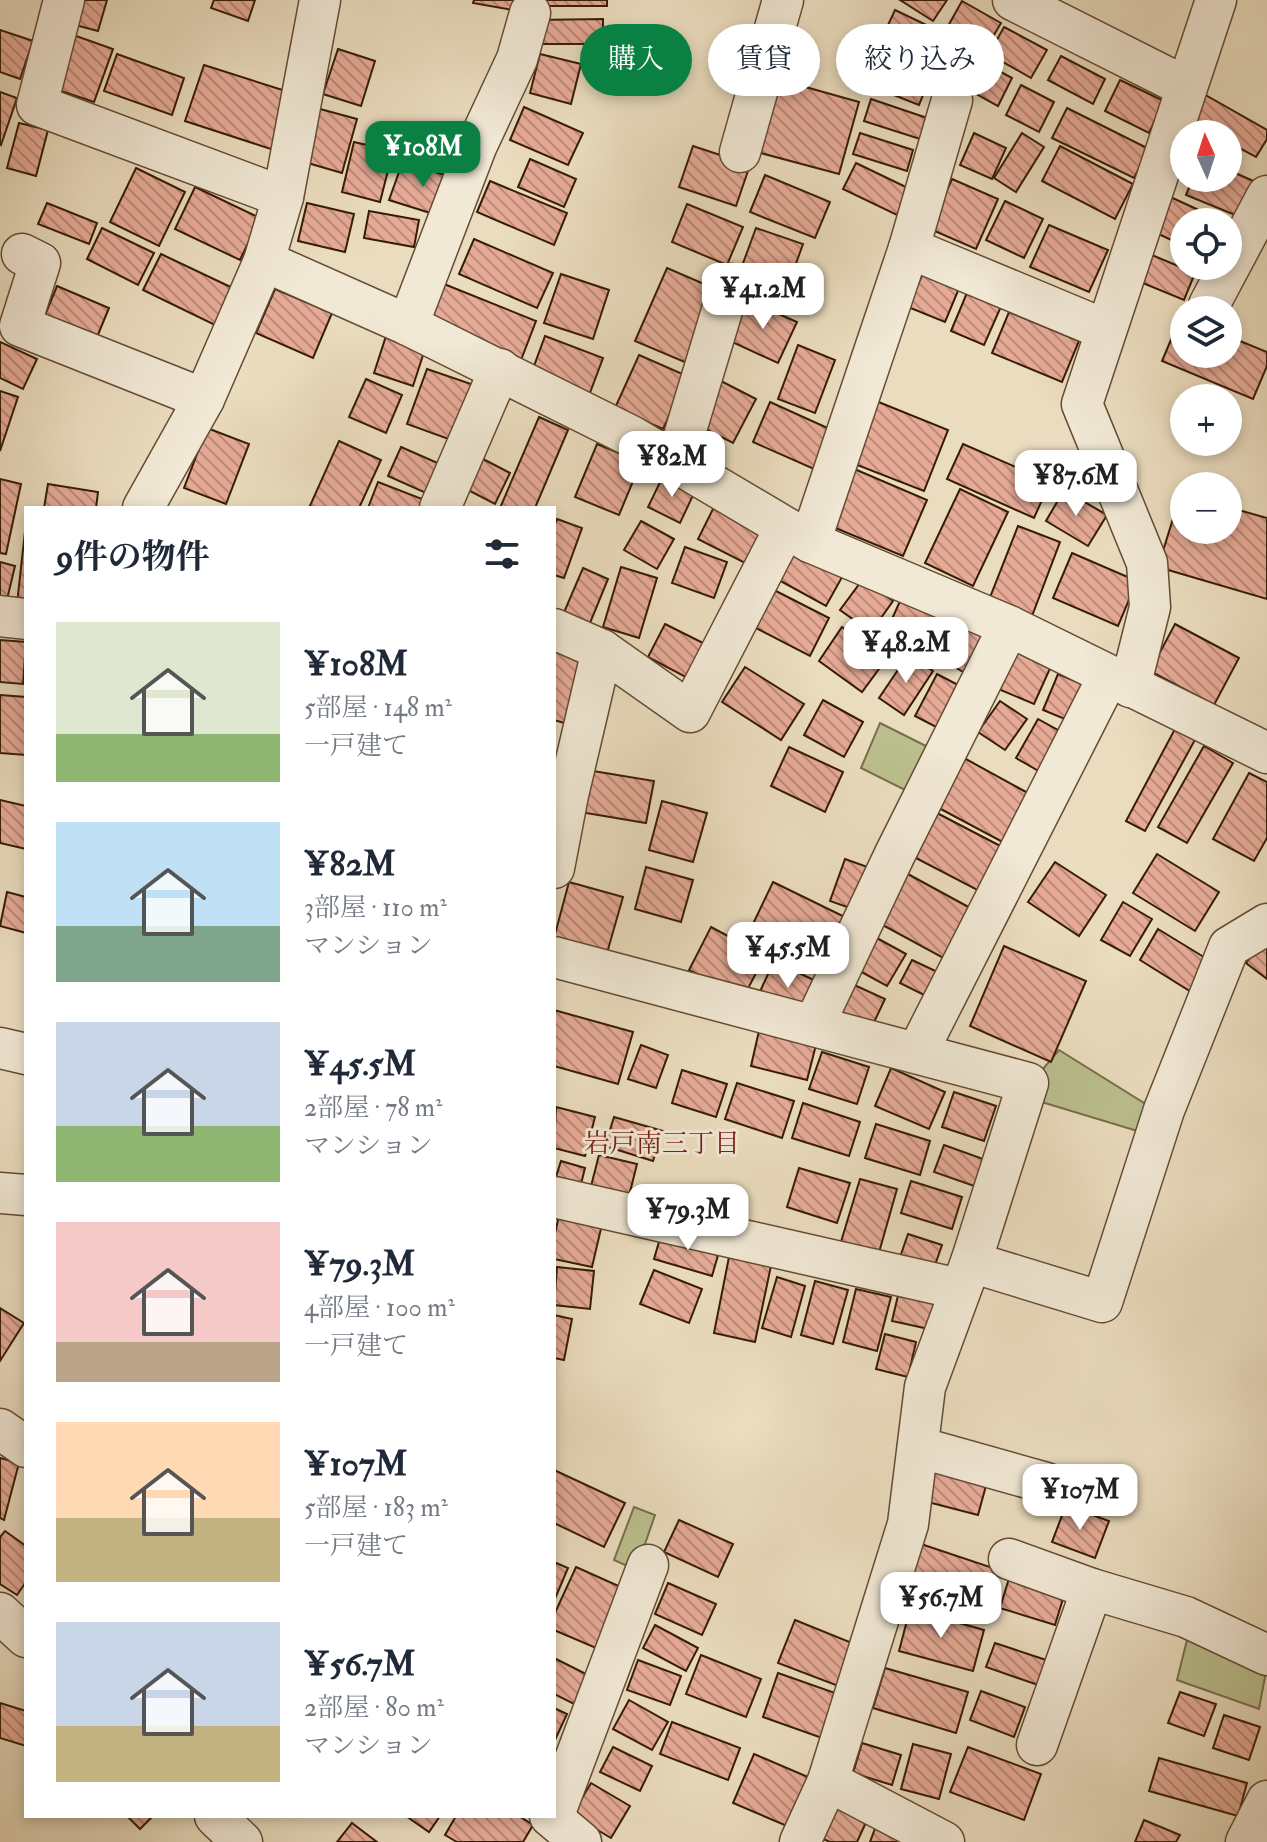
<!DOCTYPE html>
<html lang="ja">
<meta charset="utf-8">
<style>
body{margin:0;font-family:"IM FELL Double Pica","Noto Serif JP",serif;background:#f2f2f3;color:#1f2937;height:100vh;display:flex;flex-direction:column;font-size:30px;white-space:nowrap}
*{box-sizing:border-box;margin:0}
p{font-size:26px;color:#747a83}
.icon{flex:none;width:44px;height:44px;fill:none;stroke:currentColor;stroke-width:2;stroke-linecap:round;stroke-linejoin:round}
.map{position:relative;flex:1;overflow:hidden}
.details{position:absolute;left:24px;top:506px;width:532px;height:1312px;display:flex;flex-direction:column;background:#fff;border-radius:0px;box-shadow:0 4px 12px #0003}
.details>*{flex:none}
.hud{position:absolute;left:580px;top:24px;width:566px;height:72px;display:flex;gap:16px}
.needle{width:52px;rotate:357deg}
.fabs{position:absolute;left:1170px;top:120px;display:grid;gap:16px}
.fabs a{display:grid;place-items:center;width:72px;height:72px;border-radius:50%;background:#fff;box-shadow:0 4px 12px #0003;font-size:40px}
.price{position:absolute;translate:-50% -68px;padding:0 18px;border-radius:16px;background:#fff;color:#222;font-size:26px;line-height:52px;filter:drop-shadow(0 2px 4px #0008)}
.price::after{content:'';position:absolute;left:50%;top:48px;width:24px;height:18px;margin-left:-12px;background:inherit;clip-path:polygon(0 0,100% 0,50% 100%)}
.price.on{background:#0b8043;color:#fff}
ul{padding:0;list-style:none}
li{display:flex;align-items:center;gap:24px;height:200px;padding:0 32px}
li span{display:grid;place-items:center;flex:none;width:224px;height:160px;border-radius:0px;color:#555}
li>.icon{margin-inline-start:auto}
span .icon{width:96px;height:96px;fill:#fffc;stroke-width:1}
li b{font-size:34px}
h2{display:flex;justify-content:space-between;align-items:center;height:96px;padding:0 32px;font-size:34px}
.pill{padding:0 28px;border-radius:36px;background:#fff;box-shadow:0 4px 12px #0003;font-size:28px;line-height:72px}
.pill.on{background:#0b8043;color:#fff}
.map>svg:first-child{display:block}
.park{fill:#bbbf8e;stroke:#796e4a;stroke-width:2}
.building{fill:url(#building-back-hatch);stroke:#371c05;stroke-width:2}
.lines{fill:none;stroke-linecap:round;stroke-linejoin:round}
.minor-casing{stroke:#644c33;stroke-width:43}
.minor{stroke:#f1e8d5;stroke-width:40}
.labels{text-anchor:middle;dominant-baseline:central;stroke-width:6;stroke-linejoin:round;paint-order:stroke}
.neighbourhood-label{font-size:26px;fill:#7a1f14;stroke:#f1e8d5}
</style>
<div class="map">
<svg width="1267" height="1842" viewBox="0 0 1267 1842">
<defs>
<pattern id="building-back-hatch" width="6" height="6" patternUnits="userSpaceOnUse" patternTransform="scale(2)"><rect width="6" height="6" fill="#e6ab97"/><path d="M-1 5l2 2M0 0l6 6M5-1l2 2" fill="none" stroke="#bb8a79"/></pattern>
</defs>
<rect width="100%" height="100%" fill="#eadcbe"/>
<filter id="stains"><feTurbulence type="fractalNoise" baseFrequency=".0025" numOctaves="4"/><feColorMatrix values="0 0 0 0 .2 0 0 0 0 .09 0 0 0 0 .02 0 0 0 .5 -.17"/></filter>
<radialGradient id="worn" r=".72"><stop offset=".6" stop-color="#630" stop-opacity="0"/><stop offset="1" stop-color="#630" stop-opacity=".3"/></radialGradient>
<g class="park">
<path d="M880,723L944,755L923,799L861,768Z"/>
<path d="M1059,1050L1152,1108L1144,1133L1035,1100L1037,1076Z"/>
<path d="M634,1507L655,1515L636,1570L614,1560Z"/>
<path d="M1190,1628L1256,1659L1265,1677L1259,1709L1177,1680Z"/>
</g>
<g class="building">
<path d="M71,0H107L98,31L64,22Z"/>
<path d="M214,0H255L248,21L211,8Z"/>
<path d="M474,0H527L525,12L473,3Z"/>
<rect x="543" y="0" width="64" height="6"/>
<path d="M900,0H947L933,21Z"/>
<path d="M962,1L1001,23L985,50L947,28Z"/>
<path d="M895,10L941,32L927,61L881,40Z"/>
<path d="M603,19V44H536L535,20Z"/>
<path d="M1004,27L1047,50L1031,78L989,54Z"/>
<path d="M0,30L33,41L20,79L0,72Z"/>
<path d="M62,31L113,49L94,102L43,85Z"/>
<path d="M338,49L375,61L361,106L323,94Z"/>
<path d="M960,50L1012,78L998,106L946,77Z"/>
<path d="M880,53L932,73L919,105L868,85Z"/>
<path d="M117,54L184,78L172,115L104,91Z"/>
<path d="M540,54L581,64L571,104L530,93Z"/>
<path d="M1061,56L1105,79L1093,104L1048,80Z"/>
<path d="M204,65L295,94L277,151L185,121Z"/>
<path d="M777,79L859,102L839,174L757,152Z"/>
<path d="M1120,80L1164,101L1149,133L1105,111Z"/>
<path d="M1021,85L1054,102L1039,132L1006,115Z"/>
<path d="M0,92L17,98L1,145L0,144Z"/>
<path d="M1202,93L1267,130V139L1256,157L1228,142V134H1214L1188,119Z"/>
<path d="M871,99L927,118L920,139L864,121Z"/>
<path d="M309,106L357,119L342,173L294,159Z"/>
<path d="M524,107L583,133L568,165L510,140Z"/>
<path d="M1067,108L1149,149L1134,178L1052,138Z"/>
<path d="M19,123L48,130L36,176L7,168Z"/>
<path d="M860,133L913,150L907,171L853,154Z"/>
<path d="M974,133L1006,148L992,179L960,165Z"/>
<path d="M1022,133L1044,147L1016,192L994,178Z"/>
<path d="M354,142L393,151L380,202L342,192Z"/>
<path d="M693,146L750,165L736,206L679,187Z"/>
<path d="M1060,146L1133,184L1115,219L1042,181Z"/>
<path d="M530,159L576,179L564,207L518,187Z"/>
<path d="M403,161L456,179L443,217L389,200Z"/>
<path d="M856,163L910,189L897,215L843,189Z"/>
<path d="M136,168L185,192L159,246L110,222Z"/>
<path d="M1228,170L1256,182L1240,217L1186,195L1193,178H1228Z"/>
<path d="M765,175L830,202L815,238L750,212Z"/>
<path d="M952,179L998,199L976,249L930,229Z"/>
<path d="M490,181L567,213L554,245L477,212Z"/>
<path d="M195,187L260,218L240,260L175,229Z"/>
<path d="M1166,195L1225,222H1184V246L1150,230Z"/>
<path d="M1005,201L1043,219L1024,258L986,240Z"/>
<path d="M47,203L97,223L89,244L38,224Z"/>
<path d="M307,203L354,214L345,252L298,241Z"/>
<path d="M687,204L743,227L727,265L672,242Z"/>
<path d="M369,211L419,220L414,247L364,238Z"/>
<path d="M1049,225L1108,250L1089,292L1030,267Z"/>
<path d="M102,228L154,253L138,285L87,259Z"/>
<path d="M756,228L803,244L789,283L742,266Z"/>
<path d="M474,239L553,273L537,308L459,274Z"/>
<path d="M1140,250L1195,273L1184,300L1128,277Z"/>
<path d="M161,254L237,290L219,327L143,290Z"/>
<path d="M667,268L725,293L694,366L635,341Z"/>
<path d="M924,271L960,286L945,322L908,307Z"/>
<path d="M561,274L609,290L593,339L544,323Z"/>
<path d="M444,284L536,321L521,360L429,323Z"/>
<path d="M57,286L109,308L95,342L43,320Z"/>
<path d="M969,288L1003,302L984,345L951,331Z"/>
<path d="M275,289L332,313L313,358L256,333Z"/>
<path d="M747,300L797,322L778,363L728,340Z"/>
<path d="M1009,312L1079,341L1062,382L992,353Z"/>
<path d="M1181,316L1184,317V354H1228V336L1267,352V366L1253,399L1162,361Z"/>
<path d="M386,336L425,349L413,386L374,373Z"/>
<path d="M545,336L603,358L588,398L530,377Z"/>
<path d="M0,342L37,359L23,389L0,378Z"/>
<path d="M798,345L835,360L815,413L778,399Z"/>
<path d="M639,355L687,376L663,429L615,408Z"/>
<path d="M427,369L474,385L454,441L407,424Z"/>
<path d="M366,379L402,395L386,433L349,417Z"/>
<path d="M719,380L756,399L733,443L696,424Z"/>
<path d="M0,391L18,397L0,451Z"/>
<path d="M876,401L948,430L924,491L852,463Z"/>
<path d="M770,402L832,430L814,469L753,442Z"/>
<path d="M539,417L568,430L535,508H500Z"/>
<path d="M207,428L249,444L226,504L184,488Z"/>
<path d="M339,441L381,460L359,508H309Z"/>
<path d="M597,444L641,462L619,515L575,497Z"/>
<path d="M963,444L1050,482L1034,518L947,479Z"/>
<path d="M401,447L449,468L435,497L388,476Z"/>
<path d="M483,459L510,473L495,504L468,490Z"/>
<path d="M852,468L927,500L903,556L828,525Z"/>
<path d="M663,476L695,491L680,523L648,507Z"/>
<path d="M0,479L21,484L6,554L0,553Z"/>
<path d="M378,482L435,504L434,508H368Z"/>
<path d="M48,484L98,492L96,508H44Z"/>
<path d="M960,489L1008,512L973,586L925,563Z"/>
<path d="M1064,490L1107,515L1088,546L1046,521Z"/>
<path d="M1181,493L1184,494V530H1228V507L1267,518V599L1158,567Z"/>
<path d="M714,507L763,532L747,564L698,539Z"/>
<path d="M557,519L582,528L564,578L554,575V527Z"/>
<path d="M641,521L674,539L657,569L624,550Z"/>
<path d="M26,522V605L17,604Z"/>
<path d="M1018,526L1060,542L1032,616L989,600Z"/>
<path d="M797,543L846,570L826,606L777,579Z"/>
<path d="M685,547L727,562L714,598L672,583Z"/>
<path d="M1072,553L1137,581L1118,626L1053,598Z"/>
<path d="M0,562L15,566L5,608L0,606Z"/>
<path d="M621,567L657,578L639,638L603,627Z"/>
<path d="M583,568L608,579L588,628L562,617Z"/>
<path d="M863,579L893,601L871,632L840,610Z"/>
<path d="M772,589L829,618L810,656L752,626Z"/>
<path d="M905,590L943,607L924,647L887,630Z"/>
<path d="M959,617L996,639L972,677L935,656Z"/>
<path d="M665,624L713,648L695,682L648,657Z"/>
<path d="M1175,624L1239,658L1214,705L1150,671Z"/>
<path d="M842,627L887,658L862,692L819,661Z"/>
<path d="M0,640L26,642L23,684L0,682Z"/>
<path d="M554,645L593,657L571,725L554,720Z"/>
<path d="M1014,647L1052,664L1034,704L996,688Z"/>
<path d="M908,655L933,671L904,715L879,698Z"/>
<path d="M745,667L804,704L781,740L722,702Z"/>
<path d="M937,674L960,686L938,728L915,716Z"/>
<path d="M1058,674L1087,686L1072,722L1043,710Z"/>
<path d="M0,695L26,697V755L0,753Z"/>
<path d="M823,700L863,722L844,757L804,735Z"/>
<path d="M1000,701L1027,719L1005,750L978,732Z"/>
<path d="M1038,719L1065,734L1042,773L1016,758Z"/>
<path d="M1176,727L1196,738L1145,831L1126,821Z"/>
<path d="M1204,746L1233,763L1187,843L1158,827Z"/>
<path d="M789,747L843,772L825,812L771,786Z"/>
<path d="M964,758L1037,798L1010,846L937,807Z"/>
<path d="M587,770L654,781L646,823L580,812Z"/>
<path d="M1249,773L1267,782V838L1254,861L1213,839Z"/>
<path d="M0,800L26,806V849L0,843Z"/>
<path d="M662,801L707,813L693,862L649,850Z"/>
<path d="M935,812L1010,851L987,895L912,856Z"/>
<path d="M1157,854L1219,892L1195,931L1133,893Z"/>
<path d="M845,859L876,870L861,912L830,901Z"/>
<path d="M1055,862L1106,895L1079,936L1028,902Z"/>
<path d="M646,867L693,880L681,922L635,909Z"/>
<path d="M906,873L974,910L947,960L879,923Z"/>
<path d="M569,882L623,897L607,953L554,938Z"/>
<path d="M773,882L855,922L833,965L752,926Z"/>
<path d="M7,892L26,897V933L0,926Z"/>
<path d="M1123,902L1152,919L1130,956L1101,940Z"/>
<path d="M711,927L765,956L743,998L689,970Z"/>
<path d="M1158,929L1212,962L1193,993L1140,960Z"/>
<path d="M1267,936V979L1246,963Z"/>
<path d="M875,937L906,954L887,986L856,969Z"/>
<path d="M1004,946L1086,981L1051,1062L970,1026Z"/>
<path d="M912,960L944,975L932,999L900,983Z"/>
<path d="M774,961L820,983L802,1019L757,998Z"/>
<path d="M850,983L885,999L868,1035L833,1018Z"/>
<path d="M554,1010L633,1032L618,1084L554,1066Z"/>
<path d="M759,1031L816,1045L807,1080L751,1066Z"/>
<path d="M641,1045L668,1055L656,1088L628,1079Z"/>
<path d="M822,1052L869,1067L857,1104L809,1089Z"/>
<path d="M891,1068L945,1092L929,1129L875,1106Z"/>
<path d="M682,1070L727,1084L716,1117L672,1103Z"/>
<path d="M737,1083L794,1101L782,1138L725,1119Z"/>
<path d="M954,1092L996,1106L984,1141L942,1127Z"/>
<path d="M803,1103L860,1122L849,1156L792,1138Z"/>
<path d="M556,1107L595,1117L585,1156L554,1148Z"/>
<path d="M614,1117L663,1131L653,1161L605,1146Z"/>
<path d="M876,1124L930,1141L920,1175L865,1158Z"/>
<path d="M944,1145L986,1160L977,1187L934,1172Z"/>
<path d="M599,1155L637,1164L627,1204L589,1194Z"/>
<path d="M561,1161L585,1168L578,1196L554,1183Z"/>
<path d="M799,1168L850,1183L837,1223L787,1207Z"/>
<path d="M860,1179L897,1189L878,1256L840,1245Z"/>
<path d="M911,1181L962,1197L952,1229L901,1213Z"/>
<path d="M560,1211L603,1220L592,1267L554,1259V1238Z"/>
<path d="M663,1228L721,1245L712,1276L654,1259Z"/>
<path d="M908,1234L942,1245L932,1274L898,1263Z"/>
<path d="M730,1252L772,1261L755,1342L714,1333Z"/>
<path d="M557,1267L594,1271L590,1309L554,1305Z"/>
<path d="M654,1270L702,1289L689,1323L640,1304Z"/>
<path d="M777,1277L805,1286L791,1337L762,1328Z"/>
<path d="M815,1281L848,1290L833,1344L801,1335Z"/>
<path d="M900,1287L936,1295L929,1329L892,1321Z"/>
<path d="M856,1289L891,1297L877,1351L843,1342Z"/>
<path d="M0,1308L24,1323L0,1361Z"/>
<path d="M554,1315L572,1319L564,1360L554,1358Z"/>
<path d="M885,1334L916,1342L908,1377L876,1369Z"/>
<path d="M0,1458L19,1463L4,1520L0,1518Z"/>
<path d="M933,1467L987,1482L978,1515L924,1501Z"/>
<path d="M554,1470L625,1503L604,1547L554,1523Z"/>
<path d="M1066,1505L1109,1521L1095,1558L1052,1542Z"/>
<path d="M679,1520L733,1544L718,1577L664,1552Z"/>
<path d="M5,1531L26,1546V1582L17,1595L0,1584V1537Z"/>
<path d="M918,1543L999,1570L987,1603L907,1575Z"/>
<path d="M554,1562L568,1568L554,1601Z"/>
<path d="M576,1567L623,1588L596,1648L554,1630V1615Z"/>
<path d="M1010,1575L1065,1592L1055,1625L1000,1608Z"/>
<path d="M668,1583L716,1604L702,1635L655,1614Z"/>
<path d="M910,1609L984,1630L973,1671L899,1651Z"/>
<path d="M795,1620L857,1645L841,1687L778,1663Z"/>
<path d="M655,1625L698,1648L686,1671L643,1648Z"/>
<path d="M995,1643L1046,1660L1038,1685L986,1667Z"/>
<path d="M701,1655L761,1679L746,1717L686,1694Z"/>
<path d="M554,1658L588,1675L574,1704L554,1694Z"/>
<path d="M638,1660L681,1676L670,1705L627,1690Z"/>
<path d="M885,1668L968,1692L956,1733L873,1708Z"/>
<path d="M778,1673L838,1694L822,1738L763,1717Z"/>
<path d="M981,1691L1025,1707L1014,1737L970,1720Z"/>
<path d="M1180,1692L1216,1704L1204,1736L1168,1723Z"/>
<path d="M629,1700L668,1722L652,1750L613,1729Z"/>
<path d="M0,1703L26,1711V1746L0,1738Z"/>
<path d="M554,1708L567,1714L554,1742Z"/>
<path d="M1224,1715L1260,1727L1249,1760L1213,1748Z"/>
<path d="M672,1722L740,1748L728,1780L660,1754Z"/>
<path d="M862,1743L901,1755L892,1785L853,1773Z"/>
<path d="M913,1744L951,1754L939,1799L901,1789Z"/>
<path d="M613,1747L652,1766L640,1791L600,1772Z"/>
<path d="M968,1747L1041,1774L1024,1820L950,1792Z"/>
<path d="M754,1754L808,1777L787,1826L733,1803Z"/>
<path d="M1159,1758L1247,1783L1238,1816L1149,1791Z"/>
<path d="M591,1783L630,1806L611,1838L572,1815Z"/>
<path d="M830,1801L868,1818L857,1842H830L814,1835Z"/>
<path d="M127,1816H153L140,1829Z"/>
<path d="M406,1816H440L429,1832Z"/>
<path d="M456,1816H519L533,1825L523,1842H457L445,1835Z"/>
<path d="M1144,1820L1180,1835L1176,1842H1135Z"/>
<path d="M352,1823L377,1842H337Z"/>
<path d="M877,1823L917,1842H870Z"/>
</g>
<g class="lines">
<defs>
<g id="minor">
<path d="M64,0L37,105L283,197"/>
<path d="M1013,0L1186,87"/>
<path d="M740,152L783,0"/>
<path d="M909,248L1106,330"/>
<path d="M22,254L40,263L20,326L204,399"/>
<path d="M264,261L408,325L631,436L810,542L1009,626L1267,753"/>
<path d="M1209,305L1267,196"/>
<path d="M408,325L476,147L517,59L530,13"/>
<path d="M676,463L730,284"/>
<path d="M143,508L204,399L264,261L283,197L320,0"/>
<path d="M440,508L500,369"/>
<path d="M810,542L909,248L952,100"/>
<path d="M0,616L26,619"/>
<path d="M554,629L602,650L690,712L785,528"/>
<path d="M1130,687L1150,607L1147,563L1082,404L1216,0"/>
<path d="M554,868L568,795L602,650"/>
<path d="M554,957L1028,1083L971,1262L925,1387L908,1524L828,1781L800,1842"/>
<path d="M814,1025L895,854L1009,626"/>
<path d="M0,1048L26,1054"/>
<path d="M917,1053L1108,677"/>
<path d="M0,1193L26,1195"/>
<path d="M554,1197L959,1289"/>
<path d="M971,1262L1102,1302L1164,1110L1229,947L1267,924"/>
<path d="M0,1429L26,1447"/>
<path d="M918,1447L1046,1483"/>
<path d="M1009,1559L1092,1589L1186,1617L1267,1655"/>
<path d="M0,1613L26,1637"/>
<path d="M1037,1745L1092,1589"/>
<path d="M828,1781L944,1842"/>
<path d="M554,1815L648,1565"/>
<path d="M215,1816L242,1842"/>
<path d="M550,1816L581,1842"/>
<path d="M1246,1842L1267,1801"/>
</g>
</defs>
<use href="#minor" class="minor-casing"/>
<use href="#minor" class="minor"/>
</g>
<g class="labels">
<g class="neighbourhood-label">
<text x="662" y="1144">岩戸南三丁目</text>
</g>
</g>
<rect width="100%" height="100%" filter="url(#stains)"/>
<rect width="100%" height="100%" fill="url(#worn)"/>
</svg>
<div class="fabs">
<a><svg class="needle" viewBox="-14 -14 28 28"><path d="M0-13l5 13h-10z" fill="#e53935"/><path d="M0 13l5-13h-10z" fill="#747a83"/></svg></a>
<a><svg class="icon" aria-label="locate" viewBox="0 0 24 24"><circle cx="12" cy="12" r="6"/><path d="M12 2v4M12 18v4M2 12h4M18 12h4"/></svg></a>
<a><svg class="icon" aria-label="layers" viewBox="0 0 24 24"><path d="M12 4l9 5-9 5-9-5zM3 14l9 5 9-5"/></svg></a>
<a>+</a>
<a>−</a>
</div>
<b class="price on" style="left:423px;top:189px">¥108M</b>
<b class="price" style="left:763px;top:331px">¥41.2M</b>
<b class="price" style="left:672px;top:499px">¥82M</b>
<b class="price" style="left:1076px;top:518px">¥87.6M</b>
<b class="price" style="left:906px;top:685px">¥48.2M</b>
<b class="price" style="left:788px;top:990px">¥45.5M</b>
<b class="price" style="left:688px;top:1252px">¥79.3M</b>
<b class="price" style="left:1080px;top:1532px">¥107M</b>
<b class="price" style="left:941px;top:1640px">¥56.7M</b>
<div class="hud">
<a class="pill on">購入</a>
<a class="pill">賃貸</a>
<a class="pill">絞り込み</a>
</div>
<section class="details">
<h2>9件の物件<svg class="icon" aria-label="filters" viewBox="0 0 24 24"><path d="M4 7h16M4 17h16"/><circle cx="9" cy="7" r="2"/><circle cx="15" cy="17" r="2"/></svg></h2>
<ul>
<li><span style="background:linear-gradient(#dfe7d0 70%,#8fb573 0)"><svg class="icon" aria-label="home" viewBox="0 0 24 24"><path d="M3 11l9-7 9 7M6 9v11h12V9"/></svg></span><div><b>¥108M</b><p>5部屋 · 148 m²</p><p>一戸建て</p></div></li>
<li><span style="background:linear-gradient(#bfe0f5 65%,#7fa58c 0)"><svg class="icon" aria-label="home" viewBox="0 0 24 24"><path d="M3 11l9-7 9 7M6 9v11h12V9"/></svg></span><div><b>¥82M</b><p>3部屋 · 110 m²</p><p>マンション</p></div></li>
<li><span style="background:linear-gradient(#c9d6e8 65%,#8fb573 0)"><svg class="icon" aria-label="home" viewBox="0 0 24 24"><path d="M3 11l9-7 9 7M6 9v11h12V9"/></svg></span><div><b>¥45.5M</b><p>2部屋 · 78 m²</p><p>マンション</p></div></li>
<li><span style="background:linear-gradient(#f6c9c9 75%,#b9a48a 0)"><svg class="icon" aria-label="home" viewBox="0 0 24 24"><path d="M3 11l9-7 9 7M6 9v11h12V9"/></svg></span><div><b>¥79.3M</b><p>4部屋 · 100 m²</p><p>一戸建て</p></div></li>
<li><span style="background:linear-gradient(#ffd9b3 60%,#c2b280 0)"><svg class="icon" aria-label="home" viewBox="0 0 24 24"><path d="M3 11l9-7 9 7M6 9v11h12V9"/></svg></span><div><b>¥107M</b><p>5部屋 · 183 m²</p><p>一戸建て</p></div></li>
<li><span style="background:linear-gradient(#c9d6e8 65%,#c2b280 0)"><svg class="icon" aria-label="home" viewBox="0 0 24 24"><path d="M3 11l9-7 9 7M6 9v11h12V9"/></svg></span><div><b>¥56.7M</b><p>2部屋 · 80 m²</p><p>マンション</p></div></li>
</ul>
</section>
</div>
